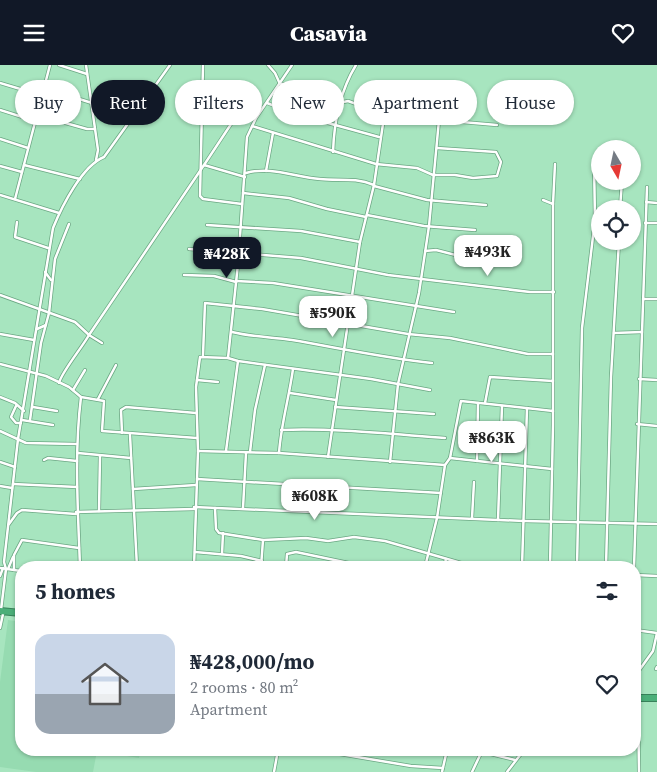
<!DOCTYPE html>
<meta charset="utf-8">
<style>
body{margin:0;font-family:"Source Serif 4",serif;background:#f6f6f7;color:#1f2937;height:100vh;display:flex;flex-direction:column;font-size:19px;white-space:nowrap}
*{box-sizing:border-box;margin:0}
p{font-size:16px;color:#747a83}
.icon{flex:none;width:28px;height:28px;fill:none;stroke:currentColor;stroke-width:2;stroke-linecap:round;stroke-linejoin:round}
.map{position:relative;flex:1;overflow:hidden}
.sheet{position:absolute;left:15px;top:496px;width:626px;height:195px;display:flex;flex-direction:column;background:#fff;border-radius:20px;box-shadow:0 1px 4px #0004}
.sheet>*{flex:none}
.top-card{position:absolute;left:15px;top:15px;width:628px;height:45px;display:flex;gap:10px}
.needle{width:32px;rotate:171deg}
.controls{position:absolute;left:591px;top:75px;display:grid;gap:10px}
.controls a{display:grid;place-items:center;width:50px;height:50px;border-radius:50%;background:#fff;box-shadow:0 1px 4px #0004;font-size:25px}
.price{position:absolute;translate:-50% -42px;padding:0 11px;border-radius:10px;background:#fff;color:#222;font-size:16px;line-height:32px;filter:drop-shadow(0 1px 2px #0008)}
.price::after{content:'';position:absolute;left:50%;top:30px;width:15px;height:11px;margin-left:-8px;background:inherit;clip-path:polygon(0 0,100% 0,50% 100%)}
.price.current{background:#111827;color:#fff}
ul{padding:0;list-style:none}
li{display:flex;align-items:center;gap:15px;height:125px;padding:0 20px}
li span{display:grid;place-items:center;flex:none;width:140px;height:100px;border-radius:15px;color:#555}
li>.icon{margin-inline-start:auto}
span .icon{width:60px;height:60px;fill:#fffc;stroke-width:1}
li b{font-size:21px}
h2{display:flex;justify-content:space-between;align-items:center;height:60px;padding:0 20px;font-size:21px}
.tag{padding:0 18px;border-radius:22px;background:#fff;box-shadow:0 1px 4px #0004;font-size:18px;line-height:45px}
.tag.current{background:#111827;color:#fff}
header{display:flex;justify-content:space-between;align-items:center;height:65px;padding:0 20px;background:#111827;color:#fff;font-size:22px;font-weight:800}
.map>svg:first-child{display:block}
.built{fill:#96dbb1}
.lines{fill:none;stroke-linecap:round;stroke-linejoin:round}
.street-casing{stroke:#6ba783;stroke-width:4}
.highway-casing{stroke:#38825a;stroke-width:8}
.street{stroke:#fff;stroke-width:2.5}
.highway{stroke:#4baf79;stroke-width:6}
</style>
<header><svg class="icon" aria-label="menu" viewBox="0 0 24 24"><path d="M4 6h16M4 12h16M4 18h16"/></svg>Casavia<svg class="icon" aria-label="heart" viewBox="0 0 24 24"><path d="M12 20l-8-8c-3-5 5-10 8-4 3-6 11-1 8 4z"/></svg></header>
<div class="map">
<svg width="657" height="707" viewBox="0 0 657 707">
<rect width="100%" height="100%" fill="#a7e5bf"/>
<path class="built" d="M8,555L21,557V685H141L139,693L97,686L93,707H36L0,702V617Z"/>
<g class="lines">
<defs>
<g id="street">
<path d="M59,0L87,9"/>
<path d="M86,0L98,85L96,95"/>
<path d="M203,0L200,131L203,134L242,139"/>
<path d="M268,0L275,8L280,19"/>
<path d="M0,18L37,29L43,28"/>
<path d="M280,19H285L339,38L348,36L384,49L400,47L439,55L497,60"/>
<path d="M44,23L92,38"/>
<path d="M267,38L295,49L379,72"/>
<path d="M0,45L35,56"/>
<path d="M37,50L87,64H95"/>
<path d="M252,61L376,99L417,103L433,110H455L473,113L497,111L501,97L496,87L437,83"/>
<path d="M0,74L28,83"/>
<path d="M333,87C334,57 340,26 356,0"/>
<path d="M24,100L80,114"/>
<path d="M204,100L239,47"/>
<path d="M0,101L22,107"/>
<path d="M266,106L273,68"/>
<path d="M246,108C270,101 295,112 320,114C338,116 355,112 374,120"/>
<path d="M374,121L427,135L486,140"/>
<path d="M243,128L289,133L327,144L366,152"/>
<path d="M0,130L59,148"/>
<path d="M15,134L50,0"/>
<path d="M543,135L553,139"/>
<path d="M646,137L657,138"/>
<path d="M620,144L622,116"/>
<path d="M367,150L424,161L475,165"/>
<path d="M17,157L15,172L48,183"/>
<path d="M645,158H657"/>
<path d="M207,160L301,166L360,177"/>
<path d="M189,184L301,193L388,210L530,227H554"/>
<path d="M425,186L436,185L475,195"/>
<path d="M45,207L51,215"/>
<path d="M184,210L214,211L236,217"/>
<path d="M236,216L273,218L454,247"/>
<path d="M0,230L75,257L89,270L204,100L245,112"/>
<path d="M643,234H657"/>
<path d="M37,264L46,260"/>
<path d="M232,267C252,272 272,272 292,275C339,283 385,293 432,298"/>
<path d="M614,268L642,267"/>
<path d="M0,269L34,275"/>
<path d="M203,290L205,238L262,244L408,269L450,273L528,289H553"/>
<path d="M228,293L238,199L247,72L256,53L292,0"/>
<path d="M0,299L46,311L69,322L81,332L104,336L102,366L197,373"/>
<path d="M639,314L657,315"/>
<path d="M197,315L218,317"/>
<path d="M59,318C61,308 83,281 89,270L102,278"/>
<path d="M73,325L85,305"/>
<path d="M290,328L336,335"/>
<path d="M0,332L15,338L24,346"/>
<path d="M98,334L116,300"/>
<path d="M485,338L490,312L553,316"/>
<path d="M16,341L11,352L16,358H21"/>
<path d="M33,342L57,346"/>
<path d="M335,342L434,349"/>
<path d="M22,355L53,360"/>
<path d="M30,355L41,278L49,248L55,194L69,159"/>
<path d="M637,359L657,361"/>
<path d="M281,365C335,363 390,369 445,373"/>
<path d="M0,366L26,378L76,379"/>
<path d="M122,368L121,345L126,342L196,348"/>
<path d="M130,370L137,502"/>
<path d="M198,386L279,388L445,400"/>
<path d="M226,386L238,296"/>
<path d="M250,387L255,345L265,300"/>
<path d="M78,388L131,393"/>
<path d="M279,388C281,359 289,333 293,304"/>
<path d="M328,392L360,177L374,120L389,18"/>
<path d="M450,393L552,404"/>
<path d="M44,395L48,393L77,396"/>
<path d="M477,396L478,338"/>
<path d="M0,397L15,402"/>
<path d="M390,397L398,319L419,228L429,161L439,55L445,27"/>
<path d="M197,414L441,428"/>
<path d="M13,419L77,422"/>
<path d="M0,421L12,423"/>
<path d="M133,424L196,420"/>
<path d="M194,442L524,456L657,459"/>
<path d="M215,443L216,464L219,468L263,475L306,473L328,476L354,472L385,476L475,502"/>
<path d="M243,443L246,388"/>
<path d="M99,446L100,391"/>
<path d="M76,447L194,444"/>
<path d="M472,453L474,417"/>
<path d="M498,455L502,341"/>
<path d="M9,459L17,448L22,445L76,449"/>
<path d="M195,487L241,491L262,496"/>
<path d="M222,489L223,468"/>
<path d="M80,502C78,445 74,389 81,332"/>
<path d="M194,502L198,386L196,322L200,292L228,293L238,296L371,314L430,325"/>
<path d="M261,502L263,475"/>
<path d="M286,502L287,489L296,487L363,501L399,502"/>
<path d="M425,502L437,453L445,400L450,393L461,336L553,346"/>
<path d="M444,502L446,494"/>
<path d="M522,502L527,343"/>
<path d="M550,502L553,360V139L555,99"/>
<path d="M577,502L582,263L595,155L594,96"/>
<path d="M606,502L611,312L619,176"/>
<path d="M634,502L647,122"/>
<path d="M0,503L21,506"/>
<path d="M8,504L13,492"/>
<path d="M14,505V490L22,475L79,483"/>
<path d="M635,510L657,511"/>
<path d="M0,511L3,503"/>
<path d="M1,545L6,504L4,497L18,374L53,163C62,141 82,101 104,92L170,0"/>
<path d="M0,563L3,549"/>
<path d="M635,565L657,568"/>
<path d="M656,604L657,602"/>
<path d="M635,611L653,586L657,568"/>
<path d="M638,636L639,707"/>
<path d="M316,685L411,701L443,703"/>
<path d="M474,685L515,695"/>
<path d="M274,707L278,685"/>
<path d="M442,707L447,685"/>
<path d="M472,707L482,686"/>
<path d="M507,707L524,685"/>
</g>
<g id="highway">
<path d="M0,546L21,548"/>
<path d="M635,633H657"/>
</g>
</defs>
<use href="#street" class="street-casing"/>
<use href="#highway" class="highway-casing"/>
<use href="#street" class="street"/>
<use href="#highway" class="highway"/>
</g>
</svg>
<div class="controls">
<a><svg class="needle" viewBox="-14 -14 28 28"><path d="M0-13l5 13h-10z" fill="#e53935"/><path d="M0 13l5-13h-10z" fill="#747a83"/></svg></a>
<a><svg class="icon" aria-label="locate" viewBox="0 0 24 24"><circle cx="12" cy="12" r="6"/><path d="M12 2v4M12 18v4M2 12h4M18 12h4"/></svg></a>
</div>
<b class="price" style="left:488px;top:212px">₦493K</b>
<b class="price current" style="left:227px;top:214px">₦428K</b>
<b class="price" style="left:333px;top:273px">₦590K</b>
<b class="price" style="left:492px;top:398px">₦863K</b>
<b class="price" style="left:315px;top:456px">₦608K</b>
<div class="top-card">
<a class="tag">Buy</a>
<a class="tag current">Rent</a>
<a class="tag">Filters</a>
<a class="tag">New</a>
<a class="tag">Apartment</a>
<a class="tag">House</a>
</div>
<section class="sheet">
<h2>5 homes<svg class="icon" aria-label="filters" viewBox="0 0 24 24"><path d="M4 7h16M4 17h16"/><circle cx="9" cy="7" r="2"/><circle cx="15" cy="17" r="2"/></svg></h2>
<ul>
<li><span style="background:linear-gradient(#c9d6e8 60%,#9aa5b1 0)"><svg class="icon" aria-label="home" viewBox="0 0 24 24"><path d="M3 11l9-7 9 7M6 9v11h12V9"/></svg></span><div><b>₦428,000/mo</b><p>2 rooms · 80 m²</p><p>Apartment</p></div><svg class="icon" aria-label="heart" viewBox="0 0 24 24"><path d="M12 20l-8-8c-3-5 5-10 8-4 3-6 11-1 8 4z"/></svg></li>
</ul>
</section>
</div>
